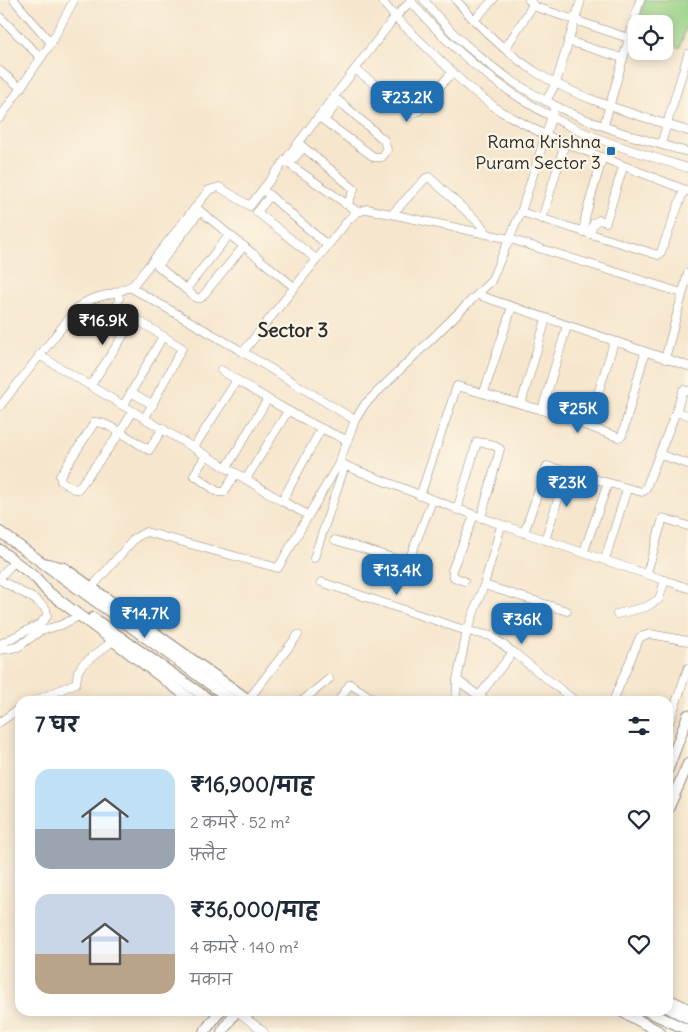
<!DOCTYPE html>
<html lang="hi">
<meta charset="utf-8">
<style>
body{margin:0;font-family:Delius,"Playpen Sans Deva",sans-serif;background:#f2f2f3;color:#1f2937;height:100vh;display:flex;flex-direction:column;font-size:19px;white-space:nowrap}
*{box-sizing:border-box;margin:0}
p{font-size:16px;color:#747a83}
.icon{flex:none;width:28px;height:28px;fill:none;stroke:currentColor;stroke-width:2;stroke-linecap:round;stroke-linejoin:round}
.map{position:relative;flex:1;overflow:hidden}
.sheet{position:absolute;left:15px;top:696px;width:658px;height:320px;display:flex;flex-direction:column;background:#fff;border-radius:15px;box-shadow:0 2px 12px #0003}
.sheet>*{flex:none}
.fabs{position:absolute;left:628px;top:15px;display:grid;gap:10px}
.fabs a{display:grid;place-items:center;width:45px;height:45px;border-radius:10px;background:#fff;box-shadow:0 2px 12px #0003;font-size:25px}
.price{position:absolute;translate:-50% -42px;padding:0 11px;border-radius:10px;background:#1f6fb2;color:#fff;font-size:16px;line-height:32px;filter:drop-shadow(0 1px 2px #0008)}
.price::after{content:'';position:absolute;left:50%;top:30px;width:15px;height:11px;margin-left:-8px;background:inherit;clip-path:polygon(0 0,100% 0,50% 100%)}
.price.on{background:#222;color:#fff}
ul{padding:0;list-style:none}
li{display:flex;align-items:center;gap:15px;height:125px;padding:0 20px}
li span{display:grid;place-items:center;flex:none;width:140px;height:100px;border-radius:15px;color:#555}
li>.icon{margin-inline-start:auto}
span .icon{width:60px;height:60px;fill:#fffc;stroke-width:1}
li b{font-size:21px}
h2{display:flex;justify-content:space-between;align-items:center;height:60px;padding:0 20px;font-size:21px}
.map>svg:first-child{display:block}
.green{fill:#96d185;stroke:#607e58}
.lines{fill:none;stroke-linecap:round;stroke-linejoin:round}
.minor-casing{stroke:#90887c;stroke-width:9}
.major-casing{stroke:#90887c;stroke-width:12}
.minor{stroke:#fff;stroke-width:8}
.major{stroke:#fff;stroke-width:10}
.poi-dot{fill:#1f6fb2;stroke:#fcf5e5;stroke-width:2}
.labels{text-anchor:middle;dominant-baseline:central;stroke-width:4.5;stroke-linejoin:round;paint-order:stroke}
.poi-label{font-size:18px;fill:#2b2b2b;stroke:#fcf5e5;text-anchor:end}
.neighbourhood-label{font-size:19px;font-weight:bold;fill:#2b2b2b;stroke:#fcf5e5}
</style>
<div class="map">
<svg width="688" height="1032" viewBox="0 0 688 1032">
<rect width="100%" height="100%" fill="#fcf5e5"/>
<filter id="ink" filterUnits="userSpaceOnUse"><feTurbulence type="fractalNoise" baseFrequency=".02" numOctaves="2"/><feDisplacementMap in="SourceGraphic" scale="10" xChannelSelector="R" yChannelSelector="G"/><feConvolveMatrix kernelMatrix="1 2 1 2 8 2 1 2 1" color-interpolation-filters="sRGB"/></filter>
<filter id="wash" filterUnits="userSpaceOnUse"><feTurbulence type="fractalNoise" baseFrequency=".0096" numOctaves="4" result="noise"/><feDisplacementMap in="SourceGraphic" scale="20" xChannelSelector="R" yChannelSelector="G"/><feGaussianBlur stdDeviation="1.12" result="paint"/><feColorMatrix in="noise" values="0 0 0 0 0 0 0 0 0 0 0 0 0 0 0 0 0 1.4 0 .05"/><feComposite in="paint" operator="in"/></filter>
<g filter="url(#wash)">
<rect width="100%" height="100%" fill="#f6e6cd"/>
<path class="green" d="M645,0H688V21L680,48L664,41V24H638Z"/>
</g>
<g filter="url(#ink)">
<g class="lines">
<defs>
<g id="minor">
<path d="M14,0L51,43"/>
<path d="M381,0L395,17L468,87L500,111L545,135L688,191"/>
<path d="M410,0C456,56 515,101 580,131C614,146 652,157 688,168"/>
<path d="M424,0C457,43 505,81 554,105C595,126 643,140 688,152"/>
<path d="M456,0C480,28 507,54 539,74C583,101 638,115 688,131"/>
<path d="M529,0L536,7L628,38"/>
<path d="M0,17L41,58"/>
<path d="M474,20L493,0"/>
<path d="M568,41L622,58"/>
<path d="M505,49L533,5"/>
<path d="M356,70L413,113L419,111L452,72"/>
<path d="M0,71L21,88"/>
<path d="M546,101L556,83L581,0"/>
<path d="M319,117L374,157H382L387,150L384,140L339,101L324,120"/>
<path d="M0,118L51,43L74,0"/>
<path d="M604,125L640,0"/>
<path d="M661,144L688,54"/>
<path d="M302,146L354,189L349,201L345,204"/>
<path d="M303,148L289,164L358,212"/>
<path d="M268,194L327,245"/>
<path d="M270,196L257,212L316,259"/>
<path d="M199,210L294,287"/>
<path d="M200,211L158,266L196,298H201L244,246"/>
<path d="M521,212L658,255L661,252L684,190"/>
<path d="M393,213L426,178L429,177L479,223L487,233"/>
<path d="M542,219L565,143"/>
<path d="M583,232L586,214L602,159"/>
<path d="M589,234L594,223L599,220L606,222L623,167"/>
<path d="M130,287L243,352L355,420"/>
<path d="M186,289L229,235"/>
<path d="M478,295L688,366"/>
<path d="M119,298L117,307L182,348L145,418"/>
<path d="M243,352L349,219L358,212L367,209L510,239L682,293"/>
<path d="M39,355L282,501L308,515"/>
<path d="M665,359L688,273"/>
<path d="M221,370C262,396 302,421 347,440"/>
<path d="M91,385L134,319"/>
<path d="M131,392L153,405"/>
<path d="M484,392L512,307"/>
<path d="M521,404L546,319"/>
<path d="M124,405L163,336"/>
<path d="M0,406L77,308C93,293 117,297 134,284L209,190L219,187L250,206L395,17L412,0"/>
<path d="M542,410L567,326"/>
<path d="M133,411L120,433L78,489H74L61,481L60,476L95,422C107,421 138,444 149,450L163,428"/>
<path d="M676,412L683,390L688,391"/>
<path d="M588,426L614,342"/>
<path d="M194,447L237,380"/>
<path d="M206,455L194,475L218,492H224L236,473"/>
<path d="M661,455L688,464"/>
<path d="M339,463C453,510 571,549 688,588"/>
<path d="M227,467L267,400"/>
<path d="M246,479L288,411"/>
<path d="M420,496L457,386L542,410L618,437L622,436L645,352"/>
<path d="M282,501L321,429"/>
<path d="M457,510L477,442L491,444L500,449L481,518"/>
<path d="M524,533L547,466L642,492L645,490L676,412L688,415"/>
<path d="M335,540L406,562L409,560L432,501"/>
<path d="M545,540L567,471"/>
<path d="M584,551L608,483"/>
<path d="M314,558L345,465"/>
<path d="M605,559L627,489"/>
<path d="M647,573L663,518L688,526"/>
<path d="M0,577L15,561"/>
<path d="M0,580L36,600L46,609L47,616L40,624L0,644"/>
<path d="M464,581L454,577L452,570L474,516"/>
<path d="M321,582L467,631L491,636L513,652"/>
<path d="M484,585L567,611"/>
<path d="M92,587L135,538L146,532L278,568L339,463L355,420L365,404L491,281L521,212L555,106"/>
<path d="M617,614L646,607L659,599L665,580"/>
<path d="M0,650L18,647L40,631L61,625L79,616"/>
<path d="M457,680L486,701"/>
<path d="M479,696L513,652L575,701"/>
<path d="M248,700L298,635"/>
<path d="M35,701L76,683L78,671L83,664L113,641"/>
<path d="M302,701L329,679"/>
<path d="M338,701L350,684L376,701"/>
<path d="M456,701L457,680L467,631L484,585L501,526"/>
<path d="M613,701L640,637L650,634L688,641"/>
<path d="M0,722L20,708"/>
<path d="M668,726L688,668"/>
<path d="M237,1011L264,1032"/>
</g>
<g id="major">
<path d="M0,532L233,701"/>
<path d="M0,550L36,578L47,591L193,701"/>
<path d="M44,563L64,568L250,701"/>
<path d="M93,618L211,701"/>
<path d="M668,769L688,715"/>
<path d="M668,809L688,764"/>
<path d="M668,999L688,1009"/>
<path d="M668,1008L688,1018"/>
<path d="M621,1011L660,1032"/>
<path d="M647,1011L688,1030"/>
<path d="M204,1032L220,1011"/>
<path d="M222,1032L236,1011"/>
</g>
</defs>
<use href="#minor" class="minor-casing"/>
<use href="#major" class="major-casing"/>
<use href="#minor" class="minor"/>
<use href="#major" class="major"/>
</g>
</g>
<rect class="poi-dot" x="606" y="146" width="10" height="10" rx="2.5"/>
<g class="labels">
<g class="poi-label">
<text x="601" y="141">Rama Krishna<tspan x="601" dy="21">Puram Sector 3</tspan></text>
</g>
<g class="neighbourhood-label">
<text x="293" y="330">Sector 3</text>
</g>
</g>
</svg>
<div class="fabs">
<a><svg class="icon" aria-label="locate" viewBox="0 0 24 24"><circle cx="12" cy="12" r="6"/><path d="M12 2v4M12 18v4M2 12h4M18 12h4"/></svg></a>
</div>
<b class="price" style="left:407px;top:123px">₹23.2K</b>
<b class="price on" style="left:103px;top:346px">₹16.9K</b>
<b class="price" style="left:578px;top:434px">₹25K</b>
<b class="price" style="left:567px;top:508px">₹23K</b>
<b class="price" style="left:397px;top:596px">₹13.4K</b>
<b class="price" style="left:145px;top:639px">₹14.7K</b>
<b class="price" style="left:522px;top:645px">₹36K</b>
<section class="sheet">
<h2>7 घर<svg class="icon" aria-label="filters" viewBox="0 0 24 24"><path d="M4 7h16M4 17h16"/><circle cx="9" cy="7" r="2"/><circle cx="15" cy="17" r="2"/></svg></h2>
<ul>
<li><span style="background:linear-gradient(#bfe0f5 60%,#9aa5b1 0)"><svg class="icon" aria-label="home" viewBox="0 0 24 24"><path d="M3 11l9-7 9 7M6 9v11h12V9"/></svg></span><div><b>₹16,900/माह</b><p>2 कमरे · 52 m²</p><p>फ़्लैट</p></div><svg class="icon" aria-label="heart" viewBox="0 0 24 24"><path d="M12 20l-8-8c-3-5 5-10 8-4 3-6 11-1 8 4z"/></svg></li>
<li><span style="background:linear-gradient(#c9d6e8 60%,#b9a48a 0)"><svg class="icon" aria-label="home" viewBox="0 0 24 24"><path d="M3 11l9-7 9 7M6 9v11h12V9"/></svg></span><div><b>₹36,000/माह</b><p>4 कमरे · 140 m²</p><p>मकान</p></div><svg class="icon" aria-label="heart" viewBox="0 0 24 24"><path d="M12 20l-8-8c-3-5 5-10 8-4 3-6 11-1 8 4z"/></svg></li>
</ul>
</section>
</div>
